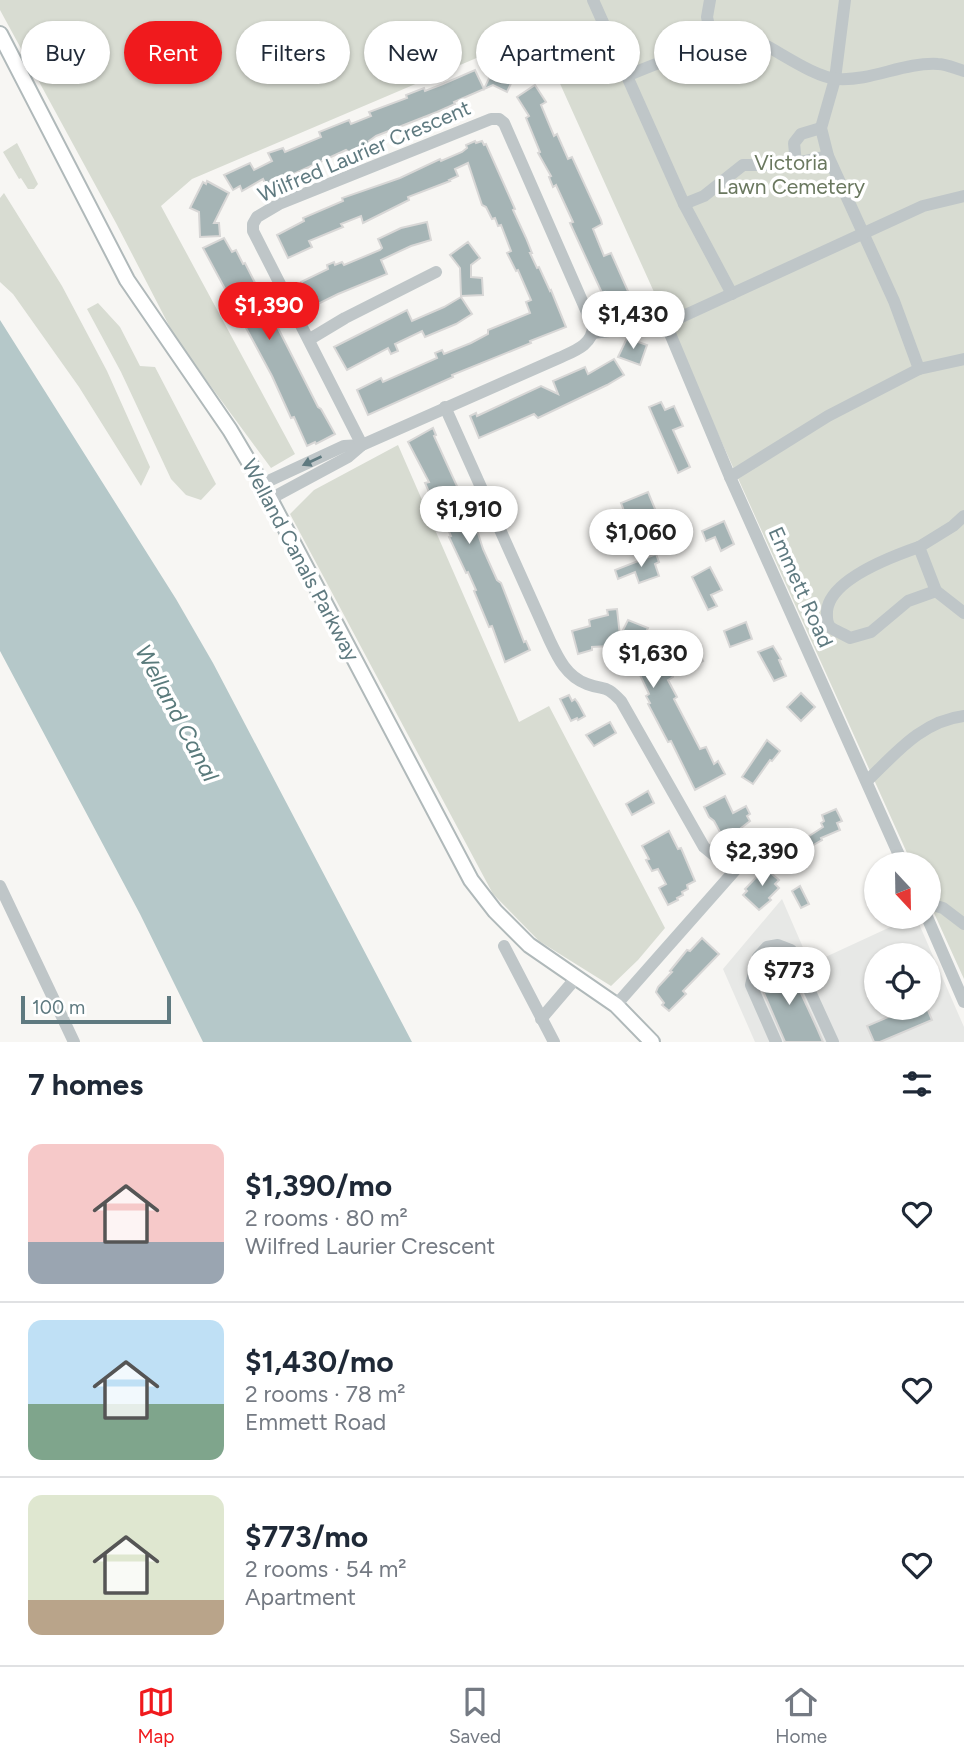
<!DOCTYPE html>
<meta charset="utf-8">
<style>
body{margin:0;font-family:Figtree,sans-serif;background:#f6f6f7;color:#1f2937;height:100vh;display:flex;flex-direction:column;font-size:26px;white-space:nowrap}
*{box-sizing:border-box;margin:0}
p{font-size:23px;color:#747a83}
.icon{flex:none;width:38px;height:38px;fill:none;stroke:currentColor;stroke-width:2;stroke-linecap:round;stroke-linejoin:round}
.map{position:relative;height:1042px;overflow:hidden}
.panel{display:flex;flex-direction:column;background:#fff;flex:1}
.panel>*{flex:none}
.hud{position:absolute;left:21px;top:21px;width:922px;height:63px;display:flex;gap:14px}
.needle{width:46px;rotate:158deg}
.fabs{position:absolute;left:864px;top:852px;display:grid;gap:14px}
.fabs a{display:grid;place-items:center;width:77px;height:77px;border-radius:50%;background:#fff;box-shadow:0 2px 5px #0004;font-size:35px}
.scale{position:absolute;left:21px;bottom:18px;width:150px;box-sizing:border-box;padding-left:7px;border:4px solid #5f7a80;border-top:0;font-size:19px;line-height:24px;white-space:nowrap;color:#5f7a80;-webkit-text-stroke:5px #fff;paint-order:stroke}
.price{position:absolute;translate:-50% -60px;padding:0 16px;border-radius:24px;background:#fff;color:#222;font-size:23px;line-height:46px;filter:drop-shadow(0 2px 4px #0008)}
.price::after{content:'';position:absolute;left:50%;top:42px;width:21px;height:16px;margin-left:-10px;background:inherit;clip-path:polygon(0 0,100% 0,50% 100%)}
.price.active{background:#f01a1d;color:#fff}
ul{padding:0;list-style:none}
li{display:flex;align-items:center;gap:21px;height:175px;padding:0 28px}
li+li{border-top:2px solid #e0e1e3}
li span{display:grid;place-items:center;flex:none;width:196px;height:140px;border-radius:14px;color:#555}
li>.icon{margin-inline-start:auto}
span .icon{width:84px;height:84px;fill:#fffc;stroke-width:1}
li b{font-size:30px}
h2{display:flex;justify-content:space-between;align-items:center;height:84px;padding:0 28px;font-size:30px}
.pill{padding:0 24px;border-radius:32px;background:#fff;box-shadow:0 2px 5px #0004;font-size:24px;line-height:63px}
.pill.active{background:#f01a1d;color:#fff}
.dock{display:flex;justify-content:space-around;align-items:center;height:98px;border-top:2px solid #e0e1e3;background:#fff;font-size:19px;color:#747a83}
.dock a{display:grid;justify-items:center;gap:4px}
.dock .active{color:#f01a1d}
.map>svg:first-child{display:block}
.built{fill:#e7e8e6;fill-rule:evenodd}
.green{fill:#d8dcd2}
.water{fill:#b5c8c9}
.building{fill:#a5b4b5;stroke:#d8d7d6;stroke-width:2}
.lines{fill:none;stroke-linecap:round;stroke-linejoin:round}
.major-casing{stroke:#b0b9ba;stroke-width:18}
.minor{stroke:#bfc6c8;stroke-width:12}
.major{stroke:#fff;stroke-width:14}
.oneway{fill:#5f7a80}
.labels{text-anchor:middle;dominant-baseline:central;stroke-width:7;stroke-linejoin:round;paint-order:stroke}
.street-label{font-size:21px;fill:#5f7a80;stroke:#fff}
.park-label{font-size:21px;fill:#6a785f;stroke:#fff}
.water-label{font-size:23px;font-style:italic;fill:#5a7b7c;stroke:#fff}
</style>
<div class="map">
<svg width="964" height="1042" viewBox="0 0 964 1042">
<rect width="100%" height="100%" fill="#f7f6f3"/>
<path class="built" d="M782,899L808,959L819,960L912,917H916L964,1027V1042H755L723,969ZM877,956H929V1008H877Z"/>
<g class="green">
<path d="M0,0H964V979L929,902V864H912L557,77L519,40L192,179L161,206L295,454L271,468L176,339L116,223L0,10Z"/>
<path d="M17,143L38,184L34,189H28L21,178L19,179L3,152Z"/>
<path d="M4,193L62,286L107,371L150,467L141,486L79,387L13,294L0,282V198Z"/>
<path d="M98,303L120,327L140,366L155,367L216,484L201,500L186,495L171,479L121,372L87,309Z"/>
<path d="M398,445L519,722L549,706L665,928L638,960L611,986L539,941L493,894L290,514L314,490Z"/>
</g>
<path class="water" d="M0,320L176,599L213,663L412,1042H203L140,914L0,651Z"/>
<g class="building">
<path d="M498,59L515,67L511,76L514,77L507,92L493,85L454,102L455,104L437,112L376,136L369,141L370,143L349,152L346,150L274,183L266,185L263,179L242,191L240,186L233,190L224,175L250,163L254,170L272,161L268,153L283,148L285,152L321,137L319,132L349,120L351,124L371,116L369,112L407,98L406,95L424,88L425,91L443,84L475,70L484,89Z"/>
<path d="M535,85L546,102L541,105L554,136L557,134L568,159L572,157L601,220L602,224L593,229L604,256L611,253L631,298L633,296L642,315L623,321L610,299L608,300L605,292L602,293L570,223L573,222L556,185L553,187L549,177L551,176L538,153L540,152L526,118L529,116L517,97Z"/>
<path d="M475,141L476,143L482,141L484,145L486,144L515,209L513,210L526,238L532,253H530L537,268L539,267L550,291L551,290L566,327L530,341L531,343L452,375L453,377L368,415L357,390L381,378L383,382L437,358L435,353L442,350L444,354L471,343L488,334V330L530,313L526,302L531,300L518,270L516,271L507,253L511,251L501,225L498,226L495,218L492,219L486,207L482,205L468,163L455,169L458,176L449,180L450,181L408,197L409,200L363,223L361,216L341,224L343,227L309,241L312,247L288,258L277,235L304,221L303,218L343,201L342,198L400,178L440,159L441,161L462,152L467,148L466,145Z"/>
<path d="M207,181L229,193L214,223H219L220,236L200,237L199,212L190,208L203,182L206,184Z"/>
<path d="M427,222L431,240L411,246L381,260L387,274L338,294L312,307L301,282L328,269L327,265L334,262L335,265L342,262L344,265L380,250L382,248L378,239L401,228Z"/>
<path d="M224,238L232,252L236,250L243,264L245,263L318,407L321,409L335,434L316,444L315,442L307,446L294,417L291,418L272,376L203,248Z"/>
<path d="M468,242L480,258L471,265V277L482,278L483,295L461,296L460,268L450,255Z"/>
<path d="M461,297L472,314L456,324L425,337L422,331L395,344L398,351L391,354L388,348L347,370L334,347L407,310L412,321L444,307Z"/>
<path d="M627,338L647,345L640,365L618,357Z"/>
<path d="M614,359L624,375L607,385L538,418L534,414L479,438L470,416L476,413L477,416L541,386L558,394L553,381L585,367L588,374Z"/>
<path d="M661,402L665,410L674,406L683,426L673,430L690,467L678,473L649,407Z"/>
<path d="M433,428L436,435L434,436L477,530L483,549L497,580L501,583L524,642L526,641L530,650L505,662L492,626L489,627L474,591L476,590L468,572L466,573L449,537L451,536L445,523L448,522L439,503L435,505L429,492L425,483L429,482L408,442Z"/>
<path d="M648,492L662,526L646,533L637,511L626,516L621,503Z"/>
<path d="M724,521L734,544L721,551L715,537L706,541L702,531Z"/>
<path d="M656,554L659,562L655,564L659,576L639,583L635,572L618,579L615,570Z"/>
<path d="M710,567L722,590L711,595L717,606L708,610L692,577Z"/>
<path d="M617,609L620,636L628,620L648,628L638,648L657,638L674,669L669,671L673,677L668,680L677,697L674,699L700,749L706,747L714,764L718,761L725,774L695,790L671,741L668,742L648,704L650,703L646,696L649,694L640,675L642,674L638,665L646,661L623,649L621,652L610,646L592,647V650L578,654L572,631L590,626L589,620L592,619L608,615L607,610Z"/>
<path d="M746,622L752,639L730,647L724,631Z"/>
<path d="M691,635L703,661L692,667L680,640Z"/>
<path d="M773,646L781,659L779,660L786,676L774,681L758,652Z"/>
<path d="M801,693L815,707L801,721L787,707Z"/>
<path d="M569,695L572,701L575,699L578,703L585,716L578,720L577,718L571,721L560,699Z"/>
<path d="M610,722L616,733L594,746L586,735Z"/>
<path d="M767,740L780,751L772,761L770,760L753,784L742,777Z"/>
<path d="M648,791L654,803L632,815L626,804Z"/>
<path d="M725,796L733,813L746,806L750,814L747,816L750,821L741,828L742,831L739,833L740,835L729,841L725,834L720,832L714,821L709,817L704,807Z"/>
<path d="M836,809L842,821L837,823L840,830L821,838L822,840L808,848L803,840L823,827L821,823L824,821L822,815Z"/>
<path d="M669,831L678,849L681,848L684,855L695,881L687,885L688,889L682,892L683,895L677,898L678,900L668,905L659,888L666,884L658,869L652,871L646,860L649,859L642,846Z"/>
<path d="M768,865L775,872L772,874L779,880L775,884L779,888L769,898L771,900L759,910L743,895L747,891L745,889Z"/>
<path d="M800,886L809,904L801,908L792,891Z"/>
<path d="M702,938L719,954L683,991L686,994L669,1011L662,1005L664,1003L656,992L658,987L672,972L670,971L687,950L690,951Z"/>
<path d="M788,965L817,1028L823,1042H785L760,984L762,976Z"/>
<path d="M909,1008H927L932,1020L880,1042H874L867,1026Z"/>
</g>
<g class="lines">
<defs>
<path id="major" d="M0,34L127,280L230,430L262,484L471,880L495,911L529,945L616,1005L652,1042"/>
</defs>
<use href="#major" class="major-casing"/>
<g class="minor">
<path d="M593,0L684,204L732,294"/>
<path d="M710,0L707,17L713,45"/>
<path d="M845,0L835,79L821,128L828,156L894,301L919,369"/>
<path d="M626,76C656,64 735,29 765,45C784,55 817,78 838,79C872,81 904,62 938,64C947,64 956,69 964,71"/>
<path d="M796,163L794,143L801,134L821,128"/>
<path d="M684,204L704,196L743,165H786L828,156"/>
<path d="M666,324L730,477L903,864"/>
<path d="M593,333L666,324L923,206L964,196"/>
<path d="M310,339L345,318L436,272"/>
<path d="M445,407L550,641C558,658 567,677 587,684C606,691 605,684 621,701L704,847L733,871"/>
<path d="M730,477L828,416L919,369L964,359"/>
<path d="M262,484L344,446L362,445"/>
<path d="M270,499L348,457L362,445L559,358C574,351 593,345 593,326L504,123L499,119H491L279,204L257,217L253,224V231L362,445"/>
<path d="M919,547C893,556 830,579 827,611C827,617 826,622 830,627C835,631 844,634 850,638L871,632L908,601L936,591L964,613"/>
<path d="M936,591L919,547L953,526L964,516"/>
<path d="M867,781C896,753 922,721 964,716"/>
<path d="M0,886L74,1042"/>
<path d="M929,904L943,908L964,924"/>
<path d="M927,917L964,1002"/>
<path d="M504,946L554,1042"/>
<path d="M616,1005L767,834"/>
<path d="M541,1019L576,978"/>
<path d="M776,1042L751,985L758,957L767,947L778,945L791,950L833,1042"/>
</g>
<use href="#major" class="major"/>
</g>
<defs><path id="oneway-solid" d="M-6-.8H1V-3.2L6.5 0L1 3.2V.8H-6Z" transform="scale(1.75)"/></defs>
<use class="oneway" href="#oneway-solid" transform="translate(312 461) rotate(155)"/>
<g class="labels">
<g class="street-label">
<text transform="translate(364 151) rotate(-23)">Wilfred Laurier Crescent</text>
<text transform="translate(301 560) rotate(62)">Welland Canals Parkway</text>
<text transform="translate(801 587) rotate(66)">Emmett Road</text>
</g>
<g class="park-label">
<text x="791" y="162">Victoria<tspan x="791" dy="24">Lawn Cemetery</tspan></text>
</g>
<g class="water-label">
<text transform="translate(177 713) rotate(62)">Welland Canal</text>
</g>
</g>
</svg>
<div class="fabs">
<a><svg class="needle" viewBox="-14 -14 28 28"><path d="M0-13l5 13h-10z" fill="#e53935"/><path d="M0 13l5-13h-10z" fill="#747a83"/></svg></a>
<a><svg class="icon" aria-label="locate" viewBox="0 0 24 24"><circle cx="12" cy="12" r="6"/><path d="M12 2v4M12 18v4M2 12h4M18 12h4"/></svg></a>
</div>
<div class="scale">100 m</div>
<b class="price active" style="left:269px;top:342px">$1,390</b>
<b class="price" style="left:633px;top:351px">$1,430</b>
<b class="price" style="left:469px;top:546px">$1,910</b>
<b class="price" style="left:641px;top:569px">$1,060</b>
<b class="price" style="left:653px;top:690px">$1,630</b>
<b class="price" style="left:762px;top:888px">$2,390</b>
<b class="price" style="left:789px;top:1007px">$773</b>
<div class="hud">
<a class="pill">Buy</a>
<a class="pill active">Rent</a>
<a class="pill">Filters</a>
<a class="pill">New</a>
<a class="pill">Apartment</a>
<a class="pill">House</a>
</div>
</div>
<section class="panel">
<h2>7 homes<svg class="icon" aria-label="filters" viewBox="0 0 24 24"><path d="M4 7h16M4 17h16"/><circle cx="9" cy="7" r="2"/><circle cx="15" cy="17" r="2"/></svg></h2>
<ul>
<li><span style="background:linear-gradient(#f6c9c9 70%,#9aa5b1 0)"><svg class="icon" aria-label="home" viewBox="0 0 24 24"><path d="M3 11l9-7 9 7M6 9v11h12V9"/></svg></span><div><b>$1,390/mo</b><p>2 rooms · 80 m²</p><p>Wilfred Laurier Crescent</p></div><svg class="icon" aria-label="heart" viewBox="0 0 24 24"><path d="M12 20l-8-8c-3-5 5-10 8-4 3-6 11-1 8 4z"/></svg></li>
<li><span style="background:linear-gradient(#bfe0f5 60%,#7fa58c 0)"><svg class="icon" aria-label="home" viewBox="0 0 24 24"><path d="M3 11l9-7 9 7M6 9v11h12V9"/></svg></span><div><b>$1,430/mo</b><p>2 rooms · 78 m²</p><p>Emmett Road</p></div><svg class="icon" aria-label="heart" viewBox="0 0 24 24"><path d="M12 20l-8-8c-3-5 5-10 8-4 3-6 11-1 8 4z"/></svg></li>
<li><span style="background:linear-gradient(#dfe7d0 75%,#b9a48a 0)"><svg class="icon" aria-label="home" viewBox="0 0 24 24"><path d="M3 11l9-7 9 7M6 9v11h12V9"/></svg></span><div><b>$773/mo</b><p>2 rooms · 54 m²</p><p>Apartment</p></div><svg class="icon" aria-label="heart" viewBox="0 0 24 24"><path d="M12 20l-8-8c-3-5 5-10 8-4 3-6 11-1 8 4z"/></svg></li>
</ul>
</section>
<nav class="dock">
<a class="active"><svg class="icon" aria-label="map" viewBox="0 0 24 24"><path d="M3 6l6-2 6 2 6-2v14l-6 2-6-2-6 2zM9 4v14M15 6v14"/></svg>Map</a>
<a><svg class="icon" aria-label="saved" viewBox="0 0 24 24"><path d="M7 4h10v16l-5-4-5 4z"/></svg>Saved</a>
<a><svg class="icon" aria-label="home" viewBox="0 0 24 24"><path d="M3 11l9-7 9 7M6 9v11h12V9"/></svg>Home</a>
</nav>
